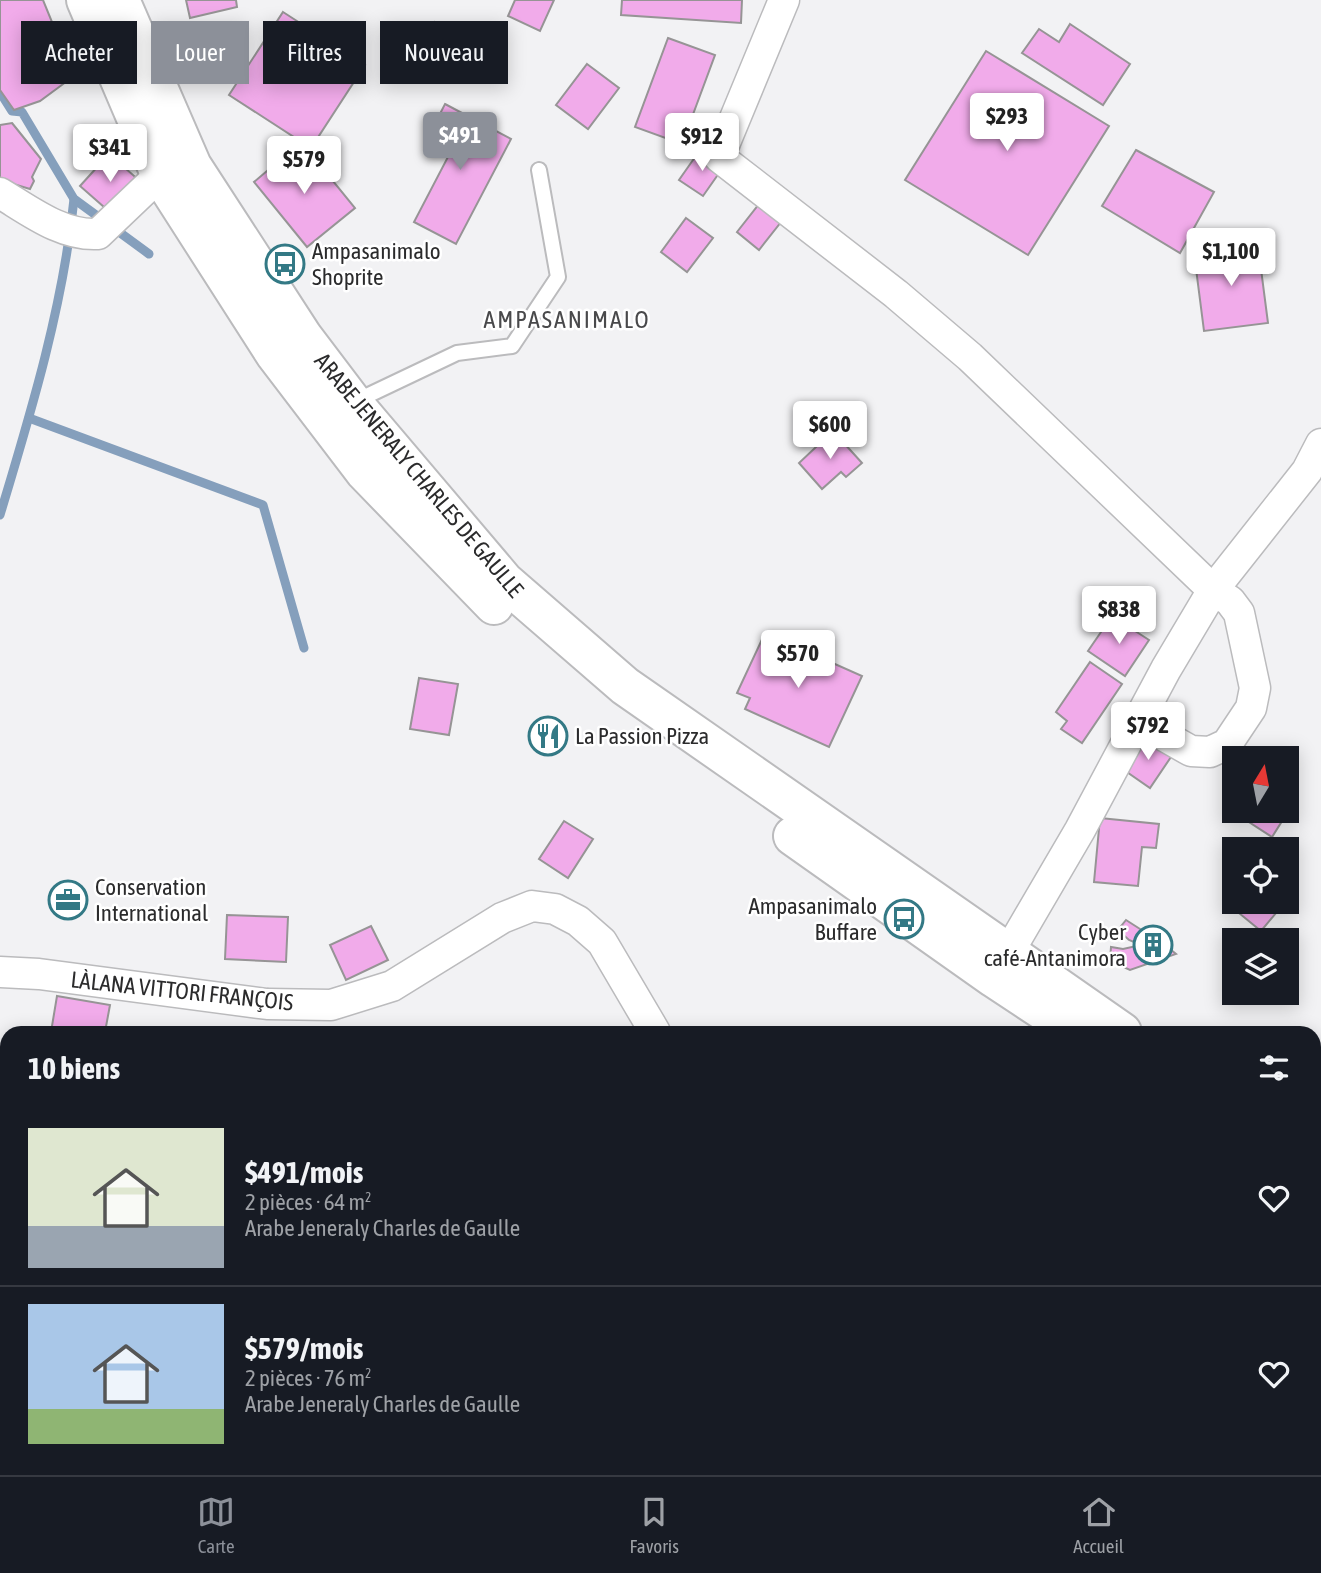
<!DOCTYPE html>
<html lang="fr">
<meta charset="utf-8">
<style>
body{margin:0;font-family:"Asap Condensed",sans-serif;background:#20242c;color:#f1f3f6;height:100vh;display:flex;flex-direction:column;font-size:26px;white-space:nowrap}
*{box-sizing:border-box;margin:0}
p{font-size:23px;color:#9ea1a6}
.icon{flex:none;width:38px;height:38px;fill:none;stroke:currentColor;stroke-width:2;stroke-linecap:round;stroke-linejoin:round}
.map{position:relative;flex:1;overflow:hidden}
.details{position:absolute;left:0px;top:1026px;width:1321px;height:450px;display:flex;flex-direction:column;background:#171b24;border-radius:21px 21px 0 0;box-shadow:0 4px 18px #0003}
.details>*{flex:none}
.banner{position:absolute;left:21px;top:21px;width:700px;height:63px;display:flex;gap:14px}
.needle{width:46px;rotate:10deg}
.fabs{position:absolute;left:1222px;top:746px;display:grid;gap:14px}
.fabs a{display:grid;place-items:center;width:77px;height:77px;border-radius:0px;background:#171b24;box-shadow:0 4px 18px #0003;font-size:35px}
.price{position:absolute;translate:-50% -60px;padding:0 16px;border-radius:7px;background:#fff;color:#222;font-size:23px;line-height:46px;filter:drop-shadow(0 2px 4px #0008)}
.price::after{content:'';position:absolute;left:50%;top:42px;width:21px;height:16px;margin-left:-10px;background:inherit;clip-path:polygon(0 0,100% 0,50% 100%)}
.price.on{background:#8c9099;color:#fff}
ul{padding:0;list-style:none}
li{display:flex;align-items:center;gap:21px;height:175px;padding:0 28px}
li+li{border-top:2px solid #363941}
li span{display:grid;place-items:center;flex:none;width:196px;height:140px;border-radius:0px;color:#555}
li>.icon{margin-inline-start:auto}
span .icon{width:84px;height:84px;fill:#fffc;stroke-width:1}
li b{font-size:30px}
h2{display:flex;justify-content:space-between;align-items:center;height:84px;padding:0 28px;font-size:30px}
.tag{padding:0 24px;border-radius:0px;background:#171b24;box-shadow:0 4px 18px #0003;font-size:24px;line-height:63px}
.tag.on{background:#8c9099;color:#fff}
.tabs{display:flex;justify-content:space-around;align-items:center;height:98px;border-top:2px solid #363941;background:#171b24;font-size:19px;color:#9ea1a6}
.tabs a{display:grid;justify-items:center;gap:4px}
.tabs .on{color:#8c9099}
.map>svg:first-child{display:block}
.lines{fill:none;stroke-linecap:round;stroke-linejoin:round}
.stream{stroke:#859fbc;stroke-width:9}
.building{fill:#f1abea;stroke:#969495;stroke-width:2}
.lane-casing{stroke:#bbbbbd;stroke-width:18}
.street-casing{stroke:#bbbbbd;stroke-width:33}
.secondary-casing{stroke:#bbbbbd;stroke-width:42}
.lane{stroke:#fff;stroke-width:14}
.street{stroke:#fff;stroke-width:30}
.secondary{stroke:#fff;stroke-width:38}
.labels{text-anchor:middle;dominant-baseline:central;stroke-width:5;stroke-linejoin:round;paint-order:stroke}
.poi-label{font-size:23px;fill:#2b2b2c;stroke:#fff;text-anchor:start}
.street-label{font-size:23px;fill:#2b2b2c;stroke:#fff}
.neighbourhood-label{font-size:24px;letter-spacing:2px;fill:#49494b;stroke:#fff}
</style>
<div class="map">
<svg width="1321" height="1475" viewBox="0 0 1321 1475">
<rect width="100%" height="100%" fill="#f2f2f4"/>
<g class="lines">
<g class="stream">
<path d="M0,92L12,111L22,112L74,199L149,254"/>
<path d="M29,418L263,505L304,648"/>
<path d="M0,515C31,412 63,307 74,199"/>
</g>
</g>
<g class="building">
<path d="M0,0H43L74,76L40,101L14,110L0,90Z"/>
<path d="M186,0H236L237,7L190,18Z"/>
<path d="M515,0H554L540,31L508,16Z"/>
<path d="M622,0H742L741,23L621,15Z"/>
<path d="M283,12L365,65L311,148L229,95Z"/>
<path d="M435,22L482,40L467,79L420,61Z"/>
<path d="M1070,24L1130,64L1103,105L1022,53L1039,29L1059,42Z"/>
<path d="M668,38L715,55L682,144L635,127Z"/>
<path d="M986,51L1109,126L1028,255L905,180Z"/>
<path d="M587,64L619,88L588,129L556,105Z"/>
<path d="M445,104L511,139L456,244L414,222L449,155L425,143Z"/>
<path d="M12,123L41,159L32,177L34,181L30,189L0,180V125Z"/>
<path d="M294,148L304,160L311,154L355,208L307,247L254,182Z"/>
<path d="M700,150L724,166L703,196L679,180Z"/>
<path d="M1136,150L1214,192L1180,253L1102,206Z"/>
<path d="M109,154L141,182L112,214L80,186Z"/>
<path d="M763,199L785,217L759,250L737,232Z"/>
<path d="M686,218L713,238L687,272L661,252Z"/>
<path d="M1258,246L1268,323L1204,331L1194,253Z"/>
<path d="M833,431L862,463L846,477L841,472L822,489L799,463Z"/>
<path d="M1112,616L1149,640L1125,676L1088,651Z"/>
<path d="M765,633L862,676L829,747L745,709L750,698L737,693Z"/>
<path d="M1090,662L1122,684L1082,743L1061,729L1067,721L1056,712Z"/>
<path d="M419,678L458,684L449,735L410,729Z"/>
<path d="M1147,736L1173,754L1150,788L1124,770Z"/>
<path d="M1286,809L1289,810L1272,837L1238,815L1241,810Z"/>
<path d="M1100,818L1159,824L1156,848L1142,847L1138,886L1094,882Z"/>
<path d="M564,821L593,839L568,878L539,859Z"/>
<path d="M1241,901H1286L1261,931L1234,909Z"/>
<path d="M227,915L288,917L286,962L225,959Z"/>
<path d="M1126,920L1165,945L1176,954L1130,970L1110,961L1111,947L1123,949L1141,945L1129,940L1118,930Z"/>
<path d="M371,926L388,960L346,980L330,945Z"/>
<path d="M57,996L110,1005L105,1032H51Z"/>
<path d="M1320,1363H1321V1417H1314V1392L1318,1393Z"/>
<path d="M634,1468H667L661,1475H642Z"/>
<path d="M677,1468H721L716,1475H672Z"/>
</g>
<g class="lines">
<defs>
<path id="lane" d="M354,402L457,353L512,346L558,277L539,170"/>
<g id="street">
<path d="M784,0L719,157L896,294L970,357L1213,590L1230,601L1239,613L1255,688L1251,708L1227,744L1210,752L1191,751L1138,721"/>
<path d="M0,193C30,211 62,236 98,234L161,174"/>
<path d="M0,972L39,974L267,1004L331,1005L392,986L502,918L532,906L555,909L578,921L602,942L655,1032"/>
<path d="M997,972L1080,830L1166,669L1213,590L1307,471L1321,444"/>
<path d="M1314,1460L1321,1461"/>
<path d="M773,1475L776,1468"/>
</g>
<g id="secondary">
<path d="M86,0L161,176L275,354L365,472L494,605"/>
<path d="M120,0L192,166L303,337L353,403L504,581L625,686L1122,1032"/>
<path d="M793,836L994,978L1076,1032"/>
<path d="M1314,1167L1321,1172"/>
<path d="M1314,1196L1321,1201"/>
<path d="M0,1452L7,1454"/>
<path d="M60,1468L81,1475"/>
</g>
</defs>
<use href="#lane" class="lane-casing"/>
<use href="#street" class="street-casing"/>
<use href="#secondary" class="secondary-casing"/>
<use href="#lane" class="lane"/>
<use href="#street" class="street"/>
<use href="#secondary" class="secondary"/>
</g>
<defs>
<symbol id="bus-ring" viewBox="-11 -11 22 22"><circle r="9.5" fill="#fff" stroke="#337985" stroke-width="1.5"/><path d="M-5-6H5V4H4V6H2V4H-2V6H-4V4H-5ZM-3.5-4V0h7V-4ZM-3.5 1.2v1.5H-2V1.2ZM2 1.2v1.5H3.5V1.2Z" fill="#337985"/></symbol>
<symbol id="restaurant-ring" viewBox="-11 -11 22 22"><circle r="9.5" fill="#fff" stroke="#337985" stroke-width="1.5"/><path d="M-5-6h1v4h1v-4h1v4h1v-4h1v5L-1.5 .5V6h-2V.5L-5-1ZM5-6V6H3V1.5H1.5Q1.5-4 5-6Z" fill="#337985"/></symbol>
<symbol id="office-ring" viewBox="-11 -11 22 22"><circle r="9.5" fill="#fff" stroke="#337985" stroke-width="1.5"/><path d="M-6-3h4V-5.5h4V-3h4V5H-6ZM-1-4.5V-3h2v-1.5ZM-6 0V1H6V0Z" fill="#337985"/></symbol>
<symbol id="building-ring" viewBox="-11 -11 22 22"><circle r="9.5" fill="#fff" stroke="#337985" stroke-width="1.5"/><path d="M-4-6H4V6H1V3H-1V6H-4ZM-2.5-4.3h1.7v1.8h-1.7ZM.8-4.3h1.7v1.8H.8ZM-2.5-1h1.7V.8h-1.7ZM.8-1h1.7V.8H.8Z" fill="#337985"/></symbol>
</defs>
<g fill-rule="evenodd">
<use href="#bus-ring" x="263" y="242" width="44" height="44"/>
<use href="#restaurant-ring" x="526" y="714" width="44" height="44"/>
<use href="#office-ring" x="46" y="878" width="44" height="44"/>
<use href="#bus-ring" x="882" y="897" width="44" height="44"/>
<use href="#building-ring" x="1131" y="923" width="44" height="44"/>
</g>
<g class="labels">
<g class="poi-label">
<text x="312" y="251">Ampasanimalo<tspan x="312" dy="26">Shoprite</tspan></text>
<text x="575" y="736">La Passion Pizza</text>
<text x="95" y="887">Conservation<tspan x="95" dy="26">International</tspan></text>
<text x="877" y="906" text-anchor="end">Ampasanimalo<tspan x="877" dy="26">Buffare</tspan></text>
<text x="1126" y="932" text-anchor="end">Cyber<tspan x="1126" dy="26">café-Antanimora</tspan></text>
</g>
<g class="street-label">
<text transform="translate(419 475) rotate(50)">ARABE JENERALY CHARLES DE GAULLE</text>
<text transform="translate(182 991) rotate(6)">LÀLANA VITTORI FRANÇOIS</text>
</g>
<g class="neighbourhood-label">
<text x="567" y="319">AMPASANIMALO</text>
</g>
</g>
</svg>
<div class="fabs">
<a><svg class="needle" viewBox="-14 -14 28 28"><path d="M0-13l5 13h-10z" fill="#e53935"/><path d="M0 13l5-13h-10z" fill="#9ea1a6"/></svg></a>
<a><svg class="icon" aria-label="locate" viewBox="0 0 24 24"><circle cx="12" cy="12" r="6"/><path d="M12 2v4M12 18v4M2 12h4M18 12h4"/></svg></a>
<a><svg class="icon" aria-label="layers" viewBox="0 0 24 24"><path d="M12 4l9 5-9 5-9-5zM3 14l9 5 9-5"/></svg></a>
</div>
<b class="price" style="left:1007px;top:153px">$293</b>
<b class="price on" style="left:460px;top:172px">$491</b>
<b class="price" style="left:702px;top:173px">$912</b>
<b class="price" style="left:110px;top:184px">$341</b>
<b class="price" style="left:304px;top:196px">$579</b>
<b class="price" style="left:1231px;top:288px">$1,100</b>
<b class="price" style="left:830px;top:461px">$600</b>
<b class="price" style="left:1119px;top:646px">$838</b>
<b class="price" style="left:798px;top:690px">$570</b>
<b class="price" style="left:1148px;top:762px">$792</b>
<div class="banner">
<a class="tag">Acheter</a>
<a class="tag on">Louer</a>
<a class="tag">Filtres</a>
<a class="tag">Nouveau</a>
</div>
<section class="details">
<h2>10 biens<svg class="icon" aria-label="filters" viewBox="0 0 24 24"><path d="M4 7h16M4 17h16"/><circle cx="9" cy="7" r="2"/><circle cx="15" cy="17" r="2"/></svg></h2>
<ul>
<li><span style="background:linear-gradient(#dfe7d0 70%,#9aa5b1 0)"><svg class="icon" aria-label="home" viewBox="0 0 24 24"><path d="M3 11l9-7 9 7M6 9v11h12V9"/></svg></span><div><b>$491/mois</b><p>2 pièces · 64 m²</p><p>Arabe Jeneraly Charles de Gaulle</p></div><svg class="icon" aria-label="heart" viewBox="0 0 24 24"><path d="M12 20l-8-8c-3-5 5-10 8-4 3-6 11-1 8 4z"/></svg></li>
<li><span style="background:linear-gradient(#a9c7e8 75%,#8fb573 0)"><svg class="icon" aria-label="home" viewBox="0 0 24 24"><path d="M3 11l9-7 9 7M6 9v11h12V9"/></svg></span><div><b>$579/mois</b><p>2 pièces · 76 m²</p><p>Arabe Jeneraly Charles de Gaulle</p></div><svg class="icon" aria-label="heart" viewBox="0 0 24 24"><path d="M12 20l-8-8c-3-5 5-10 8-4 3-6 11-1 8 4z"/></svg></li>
</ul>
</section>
</div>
<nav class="tabs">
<a class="on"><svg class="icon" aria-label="map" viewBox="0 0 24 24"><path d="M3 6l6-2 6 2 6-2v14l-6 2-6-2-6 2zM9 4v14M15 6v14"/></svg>Carte</a>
<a><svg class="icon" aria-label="saved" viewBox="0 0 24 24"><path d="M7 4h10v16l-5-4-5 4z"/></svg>Favoris</a>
<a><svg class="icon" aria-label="home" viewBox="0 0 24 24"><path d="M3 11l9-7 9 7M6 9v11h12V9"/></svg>Accueil</a>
</nav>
